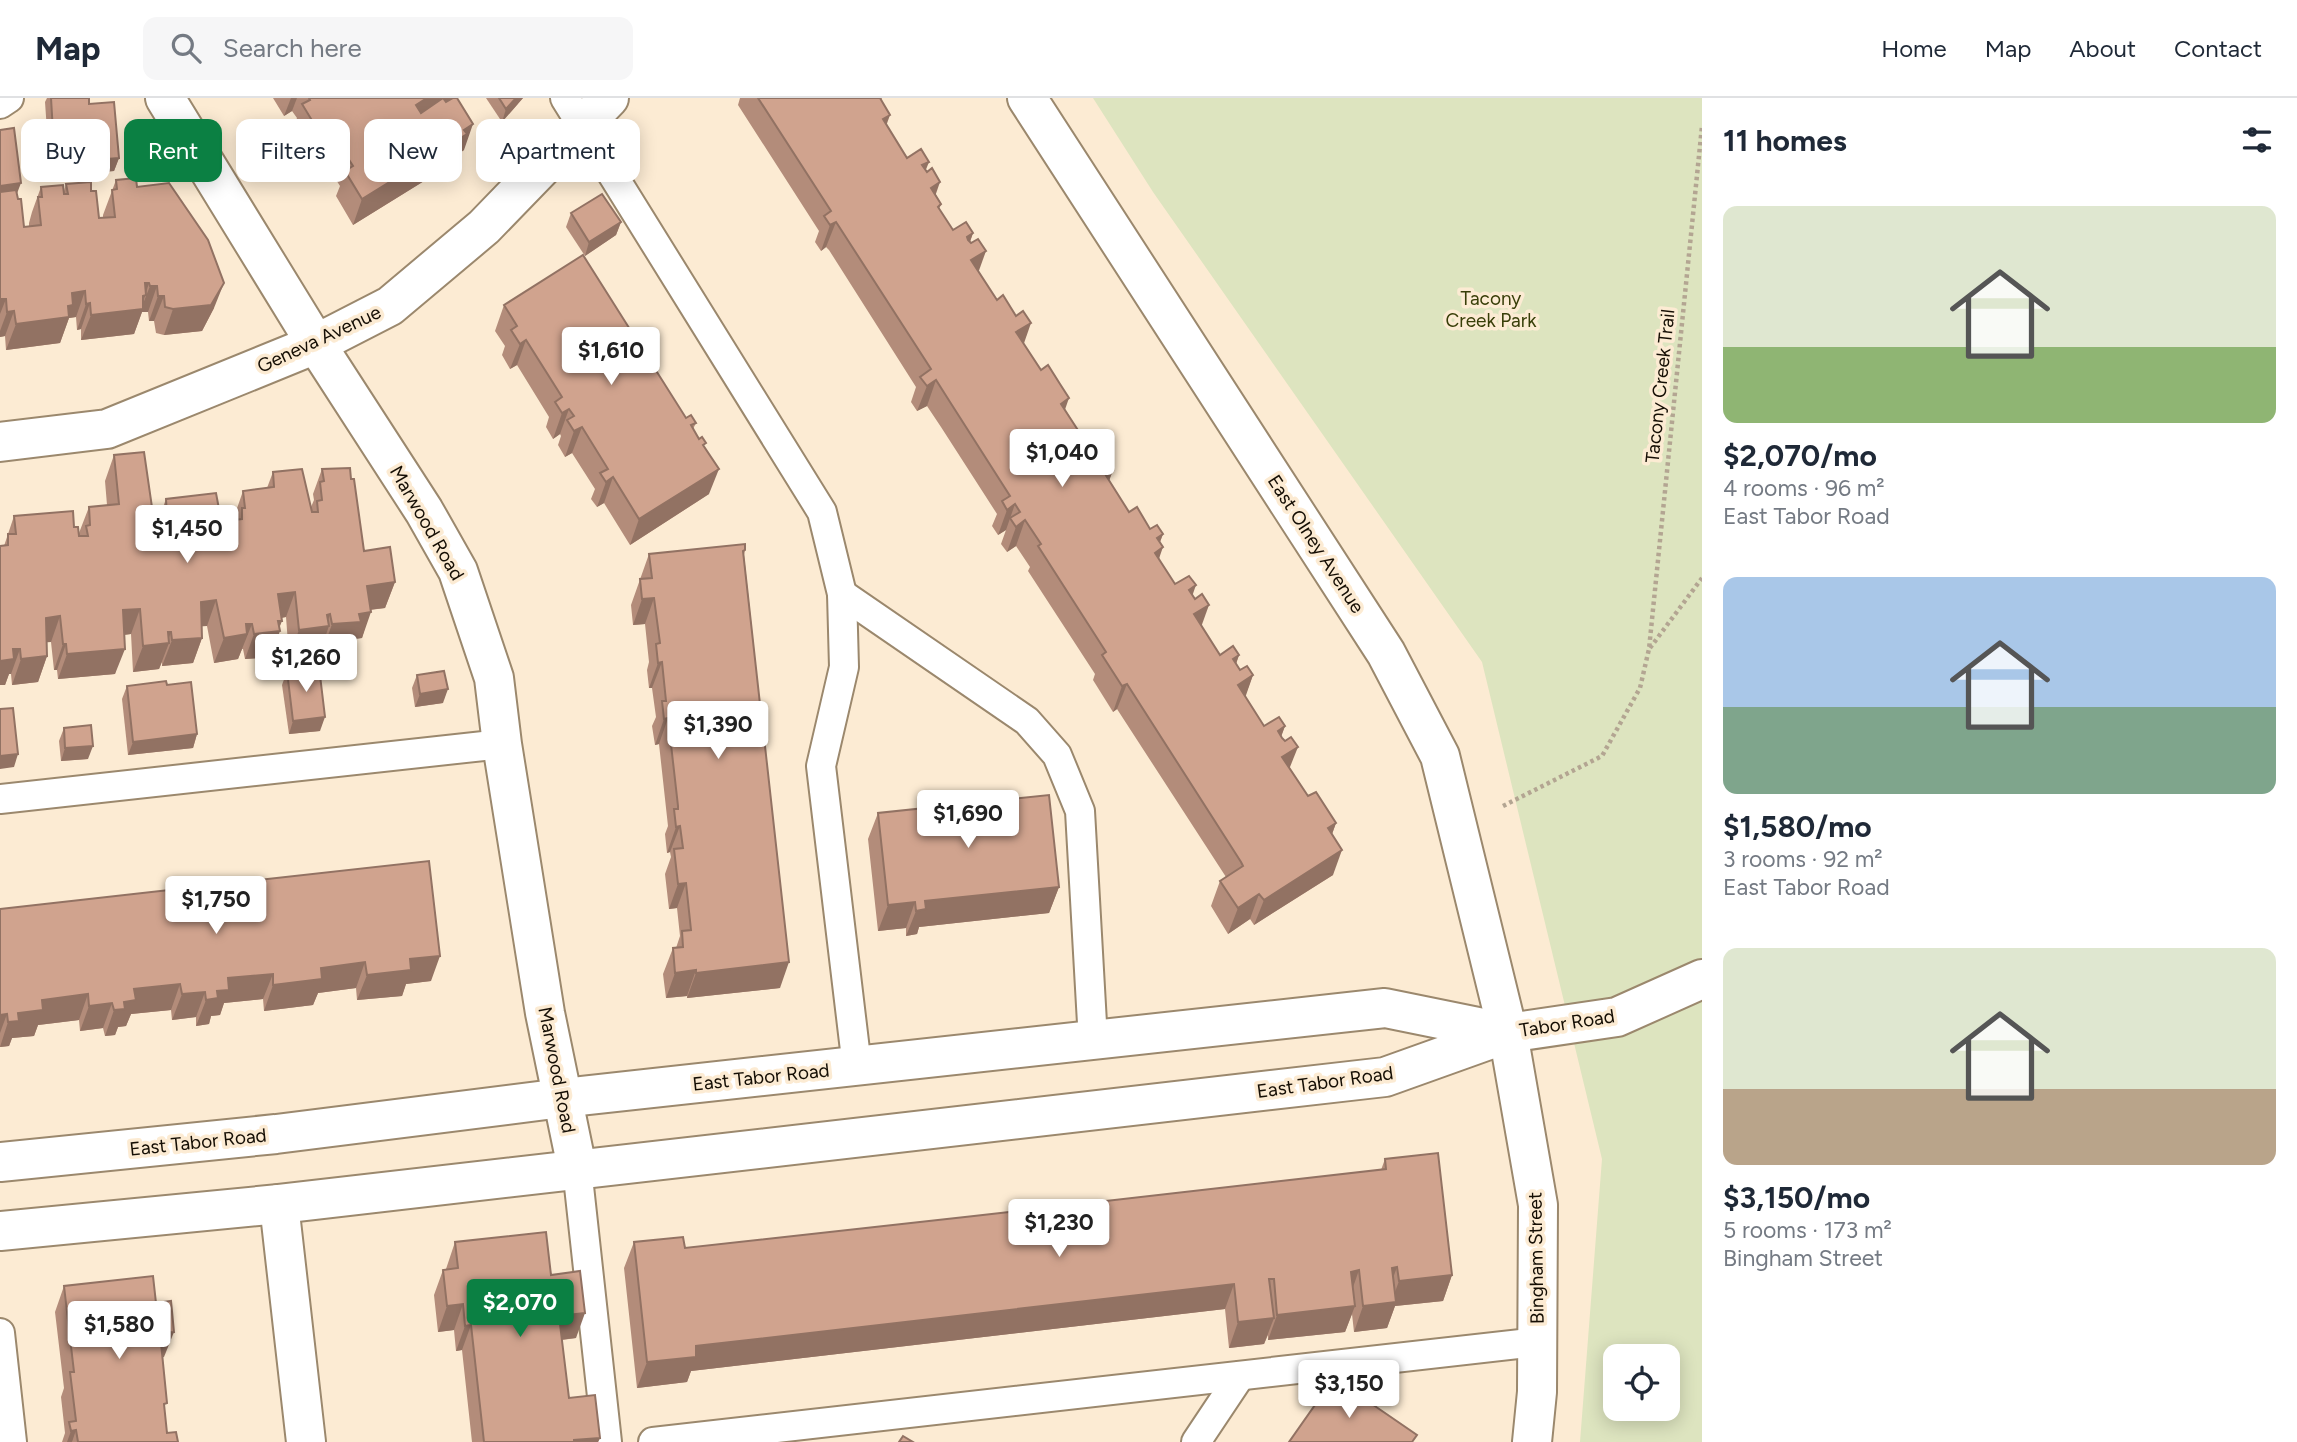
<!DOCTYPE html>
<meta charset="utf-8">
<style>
body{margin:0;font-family:Figtree,sans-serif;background:#f6f6f7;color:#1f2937;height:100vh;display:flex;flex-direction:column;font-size:26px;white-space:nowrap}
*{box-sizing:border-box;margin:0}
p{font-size:23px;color:#747a83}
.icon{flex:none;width:38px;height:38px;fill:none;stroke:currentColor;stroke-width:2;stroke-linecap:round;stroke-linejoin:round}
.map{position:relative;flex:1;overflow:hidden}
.panel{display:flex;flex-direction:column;background:#fff;width:595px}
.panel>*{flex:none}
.hud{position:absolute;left:21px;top:21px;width:665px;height:63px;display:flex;gap:14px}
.tools{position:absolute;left:1603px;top:1246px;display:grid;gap:14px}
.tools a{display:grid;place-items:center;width:77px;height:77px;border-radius:14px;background:#fff;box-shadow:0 4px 18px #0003;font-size:35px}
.price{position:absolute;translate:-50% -60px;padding:0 16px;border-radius:7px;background:#fff;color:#222;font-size:23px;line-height:46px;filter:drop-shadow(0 2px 4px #0008)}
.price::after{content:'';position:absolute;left:50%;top:42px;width:21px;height:16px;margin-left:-10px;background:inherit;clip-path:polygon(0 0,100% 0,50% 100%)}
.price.current{background:#0b8043;color:#fff}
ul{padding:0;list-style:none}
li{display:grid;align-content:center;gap:14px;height:371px;padding:0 21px}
li span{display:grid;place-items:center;height:217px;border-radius:14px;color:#555}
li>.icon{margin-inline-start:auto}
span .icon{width:126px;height:126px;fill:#fffc;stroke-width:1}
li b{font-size:30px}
h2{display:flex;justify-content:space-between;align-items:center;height:84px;padding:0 21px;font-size:30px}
.tag{padding:0 24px;border-radius:14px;background:#fff;box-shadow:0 4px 18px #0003;font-size:24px;line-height:63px}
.tag.current{background:#0b8043;color:#fff}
header{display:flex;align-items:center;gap:42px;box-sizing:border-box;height:98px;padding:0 35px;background:#fff;border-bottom:2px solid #e0e1e3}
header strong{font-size:33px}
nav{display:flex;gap:38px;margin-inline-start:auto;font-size:24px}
.search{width:490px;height:63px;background:#f6f6f7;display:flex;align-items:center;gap:18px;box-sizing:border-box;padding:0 24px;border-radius:14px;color:#747a83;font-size:26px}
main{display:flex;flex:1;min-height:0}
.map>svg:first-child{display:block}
.park{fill:#dde4bf;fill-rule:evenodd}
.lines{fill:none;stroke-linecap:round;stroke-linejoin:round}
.service-casing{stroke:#9b886d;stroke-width:32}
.minor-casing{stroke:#9b886d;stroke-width:42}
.tertiary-casing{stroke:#9b886d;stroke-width:42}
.path{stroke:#b3a592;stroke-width:4.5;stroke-dasharray:3.5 3.5;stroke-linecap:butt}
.service{stroke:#fff;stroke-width:28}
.minor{stroke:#fff;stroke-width:38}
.tertiary{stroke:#fff;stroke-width:38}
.wall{fill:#b38c7a}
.shaded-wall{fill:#927263}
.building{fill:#d0a38e;stroke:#927263;stroke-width:2}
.labels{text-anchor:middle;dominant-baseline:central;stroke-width:7;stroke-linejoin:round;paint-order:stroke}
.park-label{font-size:19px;fill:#383e08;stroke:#fcebd3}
.street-label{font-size:19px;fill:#150e04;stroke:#fcebd3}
</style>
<header>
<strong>Map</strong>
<div class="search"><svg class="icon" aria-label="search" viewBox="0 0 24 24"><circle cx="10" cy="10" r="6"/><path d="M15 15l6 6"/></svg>Search here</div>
<nav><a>Home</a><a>Map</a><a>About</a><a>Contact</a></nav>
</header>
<main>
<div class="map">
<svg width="1702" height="1344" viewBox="0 0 1702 1344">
<rect width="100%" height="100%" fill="#fcebd3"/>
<path class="park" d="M1093,0H1702V1344H1580L1602,1061L1482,564L1153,94ZM1615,1258H1668V1311H1615Z"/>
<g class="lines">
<defs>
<g id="service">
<path d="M565,0L822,414L842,496L844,569L821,668L857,969"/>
<path d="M0,6L9,0"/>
<path d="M842,496L1027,623L1057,657L1080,713L1093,943"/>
<path d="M0,701L502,646"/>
<path d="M577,1070L607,1344"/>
<path d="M0,1235L12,1344"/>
<path d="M653,1344L1537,1244"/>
<path d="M1196,1344L1240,1278"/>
</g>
<g id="minor">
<path d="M165,0L316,246L424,413L458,473L494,580L502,646L545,915L577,1070"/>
<path d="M1027,0L1386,555L1440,658L1508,935L1538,1107L1537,1294L1532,1344"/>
<path d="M0,344L107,331L316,246L390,208L484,129L609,0"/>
<path d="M279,1106L306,1344"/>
</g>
<g id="tertiary">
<path d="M0,1064L276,1036L562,1000L1385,910L1508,935"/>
<path d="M0,1133L279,1106L1385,979L1508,935L1617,919L1702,881"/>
</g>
</defs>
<use href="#service" class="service-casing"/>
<use href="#minor" class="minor-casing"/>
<use href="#tertiary" class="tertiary-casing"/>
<g class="path">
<path d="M1650,550L1702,480"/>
<path d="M1503,708L1602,658L1640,590L1649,551L1702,28"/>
</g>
<use href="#service" class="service"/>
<use href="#minor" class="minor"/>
<use href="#tertiary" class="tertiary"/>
</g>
<g class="wall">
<path d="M47,0H89V6L119,60L114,73L89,75L86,44L48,47L45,4Z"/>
<path d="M273,0H451L450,2L464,52L461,54L458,62L353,127L336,98L340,88L333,77L324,83L292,32L297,20L292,13L284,18Z"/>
<path d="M486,0H523L502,24Z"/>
<path d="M740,0H882L881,2L887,28L907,60L926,72L936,97L941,106L939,111L953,132L973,135L970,144L978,173L1085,343L1113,372L1109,382L1129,414L1150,431L1163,436L1160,444L1159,462L1175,486L1192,497L1201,528L1220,557H1239L1236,566L1240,572L1253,577L1245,598L1264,628H1285L1281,638L1290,670L1308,698L1336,725L1332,736L1333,777L1254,827L1250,821L1228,836L1211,808L1220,783L1226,779L1117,611L1113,614L1093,582L1095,576L1028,473L1030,469L1016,448L1007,454L1001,446L1006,432L998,437L992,428L997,416L941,329L927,308L917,313L911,304L916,289L829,152L826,149L821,153L815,144L819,133L738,7Z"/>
<path d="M0,32L17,95L24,129H29V125L32,114L41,89L64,93L66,86L91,93L99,120H103V117L116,82L137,89L214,210L202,233L164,237L156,235L154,223H149L148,214H142L134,236L81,242V231L77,232L76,219L69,220L60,245L6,252L5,238L0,239Z"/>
<path d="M571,115L621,124L616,137L585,158L566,129Z"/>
<path d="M504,207L686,320L696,325L693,331L705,350L709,396L630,447L604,405L597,409L591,401L595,391L572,355L565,359L558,347L561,338L560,336L553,341L546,329L549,319L517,267L510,271L502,257L505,248L495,233Z"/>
<path d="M114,357L155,430H157V426L166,401L219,411L234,422V419L243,393L267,390L273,374L311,409L314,402L313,396L322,371L364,453L395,484L385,510L370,512L362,540L354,541L351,549L323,552L322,548L320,554L289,558L286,519L282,520L271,559L245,561L243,551H242L238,561L214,565L207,528H202V540L193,565L162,568V564L159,571L133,574L131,536L124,537L115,576L58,581L57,572H54L51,544H47V558L38,584L12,587L11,576H9L5,587L4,448L14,418L74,429L79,435L89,409L107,407L105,383Z"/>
<path d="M745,452L744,457L761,615L767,639L765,645L780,890L687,900V898L666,900L663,876L673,850H676L680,838L677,810L669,811L665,776L671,759L670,754L667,755L665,736L668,728L659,646L655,647L652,628L656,619L652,590H649L647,572L649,564L645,526L633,527L631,507L649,456Z"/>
<path d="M287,573L320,633L289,636L282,587Z"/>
<path d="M417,577L443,605L415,609L412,590Z"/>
<path d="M167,587L197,636L193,650L128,657L122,601L127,588Z"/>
<path d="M64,630L88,661L61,663L59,643Z"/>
<path d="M878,715L1059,789L1049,815L919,829L917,836L906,838V830L878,833L868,741Z"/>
<path d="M429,763L431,883L406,886L402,898L357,902L356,890L318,895L313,907L264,913L263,901L224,905L220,917L211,918L209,926L196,928V919L172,922L171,912L131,916L126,928L118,929L115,937L105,938L103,930L80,933L79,922L55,925L38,927L34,938L12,940L9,948L0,949V811Z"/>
<path d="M1385,1061L1452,1177L1443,1203L1395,1208L1387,1230L1354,1234L1352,1216L1345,1234L1268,1242V1237L1264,1246L1229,1250L1225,1211L691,1273L687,1284L637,1290L624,1170L634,1144L685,1150L974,1118L1381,1072Z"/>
<path d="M455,1144L551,1177L576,1240L562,1242L569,1300L600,1340L598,1344H472L462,1252L456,1253L454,1232L438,1234L434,1197L443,1172L446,1171Z"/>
<path d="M64,1188L156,1205L164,1259H162L164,1311L167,1335L178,1344H62L65,1335L61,1299L64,1290L55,1214Z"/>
</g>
<g class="shaded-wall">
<path d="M291,0H297L292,13L284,18Z"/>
<path d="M427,0H451L448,6L406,33L416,7Z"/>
<path d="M516,0H523L502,24L506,11Z"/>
<path d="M890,17L881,42L883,21Z"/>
<path d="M473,26L464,52L461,54L458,62L353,127L362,101Z"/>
<path d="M91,31L86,44L48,47L53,34Z"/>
<path d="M342,51L333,77L324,83L333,57Z"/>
<path d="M119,60L114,73L89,75L94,62Z"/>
<path d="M929,64L919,89L922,67Z"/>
<path d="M940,84L931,110V90Z"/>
<path d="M21,85L16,98L0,100V88Z"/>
<path d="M621,124L616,137L585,158L589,144Z"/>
<path d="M836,124L826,149L821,153L830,127Z"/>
<path d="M973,135L964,160L967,139Z"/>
<path d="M986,153L977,178L971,162Z"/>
<path d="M145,185H149L141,211L150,188H157L148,214H142L134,236L81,242L91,217Z"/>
<path d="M224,185L214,210L202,233L164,237L173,211Z"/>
<path d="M85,193L76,219L69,220L60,245L6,252L16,226L72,195Z"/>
<path d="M158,198H164L154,223H149Z"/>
<path d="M0,201H6L0,216Z"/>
<path d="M90,205L81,231L77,232L86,206Z"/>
<path d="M14,213L5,238L0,239V233L7,214Z"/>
<path d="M1031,225L1022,251L1016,234Z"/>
<path d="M526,242L517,267L510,271L520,246Z"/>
<path d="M936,282L927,308L917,313L927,288Z"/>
<path d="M1069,300L1060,326L1061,306Z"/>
<path d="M569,311L560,336L553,341L562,315Z"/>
<path d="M582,329L572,355L565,359L574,333Z"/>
<path d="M719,371L709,396L630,447L639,421Z"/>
<path d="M1113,372L1104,397L1105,376Z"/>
<path d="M613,379L604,405L597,409L606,384Z"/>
<path d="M1015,406L1006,432L998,437L1007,412Z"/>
<path d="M1025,422L1016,448L1007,454L1016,429Z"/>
<path d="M1163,436L1156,454L1163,449L1154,475L1145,481L1157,440Z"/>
<path d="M395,484L385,510L358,513L367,488Z"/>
<path d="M1196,487L1187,513L1189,492Z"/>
<path d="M295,494L286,519L269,521L278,496Z"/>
<path d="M654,500L645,526L633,527L642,501Z"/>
<path d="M216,502L207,528L192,529L201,504Z"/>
<path d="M1209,507L1200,532L1194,516Z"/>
<path d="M140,511L131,536L113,538L123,512Z"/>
<path d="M371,514L362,540L354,541L351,549L323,552L332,526L359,516Z"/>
<path d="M330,516L326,529L329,528L320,554L289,558L299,532Z"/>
<path d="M60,518L51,544L37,545L46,520Z"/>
<path d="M278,523H282L278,533H280L271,559L245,561L254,536Z"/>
<path d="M246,526H252L238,561L214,565L224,540Z"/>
<path d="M168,534H171L167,545H169L159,571L133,574L143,548Z"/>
<path d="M202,540L193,565L162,568L172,542Z"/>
<path d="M63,546H66L57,572H54Z"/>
<path d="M13,551H20L11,576H9L5,587H0V563Z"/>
<path d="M125,551L115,576L58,581L67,556Z"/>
<path d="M1239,557L1230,583L1233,561Z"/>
<path d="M47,558L38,584L12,587L21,561Z"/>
<path d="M662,564L652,590H649L658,565Z"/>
<path d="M1253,577L1244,603L1238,587Z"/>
<path d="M1127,586L1117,611L1113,614L1122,588Z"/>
<path d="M448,591L443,605L415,609L420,596Z"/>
<path d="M325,619L320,633L289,636L293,623Z"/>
<path d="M668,620L659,646L655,647L664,621Z"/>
<path d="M1285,628L1276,653L1278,633Z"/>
<path d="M197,636L193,650L128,657L133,644Z"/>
<path d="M93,648L88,661L61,663L65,650Z"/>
<path d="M1298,649L1288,674L1282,659Z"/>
<path d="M18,656L14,669L0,671V658Z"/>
<path d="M1336,725L1327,750L1328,730Z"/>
<path d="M680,728L670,754L667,755L676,729Z"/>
<path d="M1342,752L1333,777L1254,827L1264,802Z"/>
<path d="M686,785L677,810L669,811L678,786Z"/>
<path d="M1059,789L1049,815L919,829L917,836L906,838L916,813L925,803Z"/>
<path d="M1259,796L1250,821L1228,836L1238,810Z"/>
<path d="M915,804L906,830L878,833L888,807Z"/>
<path d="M440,858L431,883L406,886L402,898L357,902L367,877L410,861Z"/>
<path d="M365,864L356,890L318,895L313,907L264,913L273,887L321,870Z"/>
<path d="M789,864L780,890L687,900L696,875Z"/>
<path d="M696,872L687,898L666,900L675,875Z"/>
<path d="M273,876L263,901L224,905L220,917L211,918L209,926L196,928L206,902L217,893L228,880Z"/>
<path d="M180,886L171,912L131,916L126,928L118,929L115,937L105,938L114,912L124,904L134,891Z"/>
<path d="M205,894L196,919L172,922L182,896Z"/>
<path d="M88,896L79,922L38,927L34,938L12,940L9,948L0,949L8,924L18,915L42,902Z"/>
<path d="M112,905L103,930L80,933L89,908Z"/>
<path d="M7,916L0,935V917Z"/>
<path d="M1397,1169L1388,1194L1392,1170Z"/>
<path d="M1359,1172L1350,1198L1351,1174Z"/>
<path d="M1452,1177L1443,1203L1395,1208L1387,1230L1354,1234L1363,1208L1391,1205L1399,1183Z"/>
<path d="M1234,1186L1225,1211L691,1273L687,1284L637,1290L647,1264L696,1248Z"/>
<path d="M463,1206L454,1232L438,1234L447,1208Z"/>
<path d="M1355,1208L1345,1234L1268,1242L1277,1217Z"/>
<path d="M585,1215L576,1240L550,1243L559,1218Z"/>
<path d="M1274,1220L1264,1246L1229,1250L1238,1224Z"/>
<path d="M471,1227L462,1252L456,1253L465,1228Z"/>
<path d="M174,1234L164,1259L151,1261L160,1235Z"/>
<path d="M76,1332L72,1344H67L71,1333Z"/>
<path d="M600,1340L598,1344H573L574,1342Z"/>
</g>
<g class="building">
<path d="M51,0H89V6L114,4L119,60L94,62L91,31L53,34Z"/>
<path d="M309,0H427L416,7L421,15L443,0L446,4L453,0H457L473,26L464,32L467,36L362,101L345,73L353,68L342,51L333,57L302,6L310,2Z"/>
<path d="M499,0H516L506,11Z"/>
<path d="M758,0H880L890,17L883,21L907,60L921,51L929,64L922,67L927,74L932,70L940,84L931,90L941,106L938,109L953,132L966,124L973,135L967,139L968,142L971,145L978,141L986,153L971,162L997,202L1003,197L1016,218L1023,213L1031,225L1016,234L1041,272L1048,267L1060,286L1069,300L1061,306L1085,343L1092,340L1113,372L1105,376L1129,414L1137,409L1150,431L1157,427L1163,436L1157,440L1163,449L1155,455L1175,486L1189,478L1196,487L1189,492L1195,501L1202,496L1209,507L1194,516L1220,557L1233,548L1239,557L1233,561L1240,572L1247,568L1253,577L1238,587L1264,628L1279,619L1285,628L1278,633L1282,640L1285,643L1291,639L1298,649L1282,659L1308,698L1316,694L1336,725L1328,730L1342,752L1264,802L1259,796L1238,810L1220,783L1243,768L1241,764L1127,586L1122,588L1102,557L1106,554L1038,448L1041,446L1025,422L1016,429L1010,420L1020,414L1015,406L1007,412L1002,403L1010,398L950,304L936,282L927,288L920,279L931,271L838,127L836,124L830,127L824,118L831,113Z"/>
<path d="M14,30L21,85L0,88V32Z"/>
<path d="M136,80L137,89L169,85L208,142L224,185L211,207L173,211L165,209L164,198H158L157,188H150L149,185H145L146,197L143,198V211L91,217L90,205L86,206L85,193L72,195L73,207L68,208L69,219L16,226L14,213L7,214L6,201H0V94L16,92L18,101H21L24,129L41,127L38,99H42L41,89L63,87L64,96H68L66,86L91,84V93H96L99,120L115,119L112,92L117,91L116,82Z"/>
<path d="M602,96L621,124L589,144L571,115Z"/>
<path d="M583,157L686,320L691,317L696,325L691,327L699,341L702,339L706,345L703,347L719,371L639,421L613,379L606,384L600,375L608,371L582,329L574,333L567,322L574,318L569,311L562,315L555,304L562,299L526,242L520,246L511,232L517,228L504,207Z"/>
<path d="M144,354L155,430H164V419H167L166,401L216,395L219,411H232L234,422L242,421V410H245L243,393L274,389L273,374L302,371L312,414H318L317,403L322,402L320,384L324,383L322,371L350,370L351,381H354L364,453L390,449L395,484L367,488L371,514L359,516L361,524L332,526L330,516L327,517L329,528L299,532L295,494L278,496L282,523H278L280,533L254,536L252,526H246L247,536L224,540L216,502L201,504L202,540L172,542L171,534H168L169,545L143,548L140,511L123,512L125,551L67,556L66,546H63L60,518L46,520L47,558L21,561L20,551H13L14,561L0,563V448L8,447V436H16L14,418L73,413L74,429H78L79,438H88L86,428L90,427L89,409L119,406L114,357Z"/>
<path d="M745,446V452L743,453L761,615H765L767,639H764L789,864L696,875V872L675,875L673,850L683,849L682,833L691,832L686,785L678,786L674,751L683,750L680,728L676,729L674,711H678V708L668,620L664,621L662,603H666L662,564L658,565L656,546L660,545L654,500L642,501L640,481L652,480L649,456Z"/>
<path d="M319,569L325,619L293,623L287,573Z"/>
<path d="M444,573L448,591L420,596L417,577Z"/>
<path d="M166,583L167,587L191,584L197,636L133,644L127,588Z"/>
<path d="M13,610L18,656L0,658V611Z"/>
<path d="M91,627L93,648L65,650L64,630Z"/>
<path d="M1049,697L1059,789L925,803L926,811L916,813L915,804L888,807L878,715Z"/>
<path d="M429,763L440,858L410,861L411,872L367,877L365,864L321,870L322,881L273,887V876L228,880L229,892L217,893L218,900L206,902L205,894L182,896L180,886L134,891L136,902L124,904L125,911L114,912L112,905L89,908L88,896L42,902L43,912L18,915L19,923L8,924L7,916L0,917V811Z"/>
<path d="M1438,1055L1452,1177L1399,1183L1397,1169L1392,1170L1396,1204L1363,1208L1359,1172L1351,1174L1355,1208L1277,1217L1274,1181H1269L1274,1220L1238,1224L1234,1186L696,1248V1259L647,1264L634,1144L683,1139L685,1150L974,1118L1386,1071L1385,1061Z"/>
<path d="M546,1134L551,1177L580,1173L585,1215L559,1218L569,1300L595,1297L600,1340L574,1342V1344H484L471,1227L465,1228L463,1206L447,1208L443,1172L458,1170L455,1144Z"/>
<path d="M153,1178L156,1205L171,1203L174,1234L160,1235L167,1305L164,1306L167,1335L176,1334L178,1344H78L76,1332L71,1333L69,1324L76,1323L70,1274H74L64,1188Z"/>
<path d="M1334,1280L1417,1337L1412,1344H1289Z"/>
<path d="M903,1338L913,1344H899Z"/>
</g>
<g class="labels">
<g class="park-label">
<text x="1491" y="200">Tacony<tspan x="1491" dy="22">Creek Park</tspan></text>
</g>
<g class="street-label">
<text transform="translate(319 241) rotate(-25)">Geneva Avenue</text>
<text transform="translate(1660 288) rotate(-84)">Tacony Creek Trail</text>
<text transform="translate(427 425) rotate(60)">Marwood Road</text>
<text transform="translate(1316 446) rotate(57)">East Olney Avenue</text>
<text transform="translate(1567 925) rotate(-9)">Tabor Road</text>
<text transform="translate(557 972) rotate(79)">Marwood Road</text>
<text transform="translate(761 979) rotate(-6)">East Tabor Road</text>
<text transform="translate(1325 984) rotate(-8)">East Tabor Road</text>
<text transform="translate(198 1044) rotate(-6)">East Tabor Road</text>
<text transform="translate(1536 1160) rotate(-91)">Bingham Street</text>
</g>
</g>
</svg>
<div class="tools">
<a><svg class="icon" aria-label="locate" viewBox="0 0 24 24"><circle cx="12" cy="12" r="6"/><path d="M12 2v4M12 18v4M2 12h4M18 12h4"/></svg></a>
</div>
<b class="price" style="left:611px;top:289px">$1,610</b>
<b class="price" style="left:1062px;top:391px">$1,040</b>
<b class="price" style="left:187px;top:467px">$1,450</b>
<b class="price" style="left:306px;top:596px">$1,260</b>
<b class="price" style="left:718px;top:663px">$1,390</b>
<b class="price" style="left:968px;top:752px">$1,690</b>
<b class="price" style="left:216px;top:838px">$1,750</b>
<b class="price" style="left:1059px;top:1161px">$1,230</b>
<b class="price current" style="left:520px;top:1241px">$2,070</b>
<b class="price" style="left:119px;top:1263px">$1,580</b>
<b class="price" style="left:1349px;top:1322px">$3,150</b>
<div class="hud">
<a class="tag">Buy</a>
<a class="tag current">Rent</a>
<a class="tag">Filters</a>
<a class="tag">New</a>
<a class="tag">Apartment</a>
</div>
</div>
<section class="panel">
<h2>11 homes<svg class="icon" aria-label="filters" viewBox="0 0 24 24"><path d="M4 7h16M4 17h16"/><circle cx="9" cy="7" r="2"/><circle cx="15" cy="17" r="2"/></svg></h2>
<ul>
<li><span style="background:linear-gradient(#dfe7d0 65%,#8fb573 0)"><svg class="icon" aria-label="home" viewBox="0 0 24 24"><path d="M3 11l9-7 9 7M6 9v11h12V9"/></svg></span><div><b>$2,070/mo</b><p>4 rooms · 96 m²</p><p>East Tabor Road</p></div></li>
<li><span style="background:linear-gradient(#a9c7e8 60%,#7fa58c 0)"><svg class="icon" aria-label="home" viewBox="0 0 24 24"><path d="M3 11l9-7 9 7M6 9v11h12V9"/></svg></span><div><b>$1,580/mo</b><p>3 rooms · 92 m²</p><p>East Tabor Road</p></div></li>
<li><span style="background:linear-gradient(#dfe7d0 65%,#b9a48a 0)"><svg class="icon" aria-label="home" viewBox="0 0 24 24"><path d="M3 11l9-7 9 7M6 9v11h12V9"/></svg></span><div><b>$3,150/mo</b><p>5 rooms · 173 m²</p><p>Bingham Street</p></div></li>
</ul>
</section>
</main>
